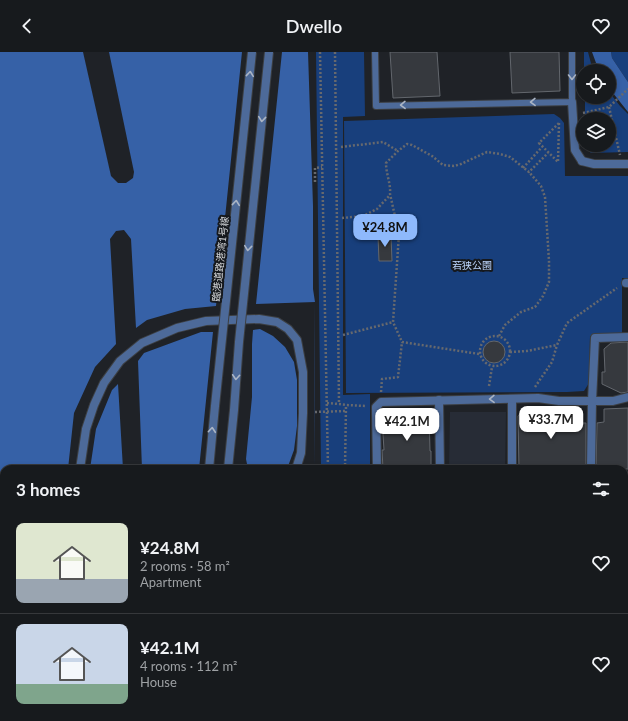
<!DOCTYPE html>
<meta charset="utf-8">
<style>
body{margin:0;font-family:Lato,"Noto Sans JP",sans-serif;background:#24272a;color:#f1f3f6;height:100vh;display:flex;flex-direction:column;font-size:15px;white-space:nowrap}
*{box-sizing:border-box;margin:0}
p{font-size:13px;color:#9ea1a4}
.icon{flex:none;width:22px;height:22px;fill:none;stroke:currentColor;stroke-width:2;stroke-linecap:round;stroke-linejoin:round}
.map{position:relative;flex:1;overflow:hidden}
.drawer{position:absolute;left:0px;top:413px;width:628px;height:256px;display:flex;flex-direction:column;background:#171a1d;border-radius:12px 12px 0 0;box-shadow:0 2px 6px #0003,0 0 0 1px #36383b}
.drawer>*{flex:none}
.fabs{position:absolute;left:576px;top:12px;display:grid;gap:8px}
.fabs a{display:grid;place-items:center;width:40px;height:40px;border-radius:50%;background:#171a1d;box-shadow:0 2px 6px #0003,0 0 0 1px #36383b;font-size:20px}
.price{position:absolute;translate:-50% -34px;padding:0 9px;border-radius:8px;background:#fff;color:#222;font-size:13px;line-height:26px;filter:drop-shadow(0 1px 2px #0008)}
.price::after{content:'';position:absolute;left:50%;top:24px;width:12px;height:9px;margin-left:-6px;background:inherit;clip-path:polygon(0 0,100% 0,50% 100%)}
.price.selected{background:#8eb9fc;color:#111}
ul{padding:0;list-style:none}
li{display:flex;align-items:center;gap:12px;height:100px;padding:0 16px}
li+li{border-top:1px solid #36383b}
li span{display:grid;place-items:center;flex:none;width:112px;height:80px;border-radius:8px;color:#555}
li>.icon{margin-inline-start:auto}
span .icon{width:48px;height:48px;fill:#fffc;stroke-width:1}
li b{font-size:17px}
h2{display:flex;justify-content:space-between;align-items:center;height:48px;padding:0 16px;font-size:17px}
header{display:flex;justify-content:space-between;align-items:center;height:52px;padding:0 16px;background:#171a1d;font-size:18px;font-weight:600}
.map>svg:first-child{display:block}
.built{fill:#272c36}
.green{fill:#183f7c}
.water{fill:#3661a7}
.pier{fill:#1f2227}
.building{fill:#36393e;stroke:#63676d}
.lines{fill:none;stroke-linecap:round;stroke-linejoin:round}
.service-casing{stroke:#3c3f43;stroke-width:8}
.minor-casing{stroke:#3c3f43;stroke-width:10}
.tertiary-casing{stroke:#3c3f43;stroke-width:10}
.path{stroke:#67696e;stroke-width:2.5;stroke-dasharray:2 2;stroke-linecap:butt}
.service{stroke:#4d6a99;stroke-width:6}
.minor{stroke:#4d6a99;stroke-width:8}
.tertiary{stroke:#4d6a99;stroke-width:8}
.tertiary-bridge-casing{stroke:#3c3f43;stroke-width:10;stroke-linecap:butt}
.path-bridge{stroke:#67696e;stroke-width:2.5;stroke-dasharray:2 2;stroke-linecap:butt}
.tertiary-bridge{stroke:#4d6a99;stroke-width:8}
.oneway{stroke:#abb5c5}
.labels{text-anchor:middle;dominant-baseline:central;stroke-width:4;stroke-linejoin:round;paint-order:stroke}
.street-label{font-size:10px;fill:#d3d5d8;stroke:#15181d}
.park-label{font-size:10px;fill:#bed7fe;stroke:#15181d}
</style>
<header><svg class="icon" aria-label="back" viewBox="0 0 24 24"><path d="M15 5l-7 7 7 7"/></svg>Dwello<svg class="icon" aria-label="heart" viewBox="0 0 24 24"><path d="M12 20l-8-8c-3-5 5-10 8-4 3-6 11-1 8 4z"/></svg></header>
<div class="map">
<svg width="628" height="669" viewBox="0 0 628 669">
<rect width="100%" height="100%" fill="#1f2227"/>
<g class="built">
<path d="M450,360H506L505,417H449Z"/>
<path d="M624,503H628V669H354V665H624Z"/>
</g>
<g class="green">
<path d="M316,0H364L365,64L343,65V343L370,342V417H321Z"/>
<path d="M584,0H588L592,15L595,19H584Z"/>
<path d="M611,0H628V30L612,6Z"/>
<path d="M609,40L620,54L628,62V100L591,101L585,95V93H609V67H585V45H609Z"/>
<path d="M554,62L560,66L564,71L565,124H628V226H622V283L590,284L589,331L584,339L567,340L346,341L344,69Z"/>
<rect x="225" y="665" width="123" height="4"/>
</g>
<g class="water">
<path d="M0,0H308L313,154V237L315,250L314,417H4V655L0,659Z"/>
<path d="M592,0H611L612,6L628,30V60L609,36V19H599Z"/>
<path d="M624,636H628V669H602V665H624Z"/>
</g>
<g class="pier">
<path d="M83,0H109L134,120L133,126L126,131H118L111,124Z"/>
<path d="M242,0H282L256,252L315,250L314,412L313,417H287L294,398L297,374V328L294,310L285,295L273,284L260,277L253,278L252,292V345L246,407L248,417H199L213,280H201L144,301L138,309L142,417H123L118,332L112,338L96,377L90,417H68L74,361L95,315L116,292L110,187L116,179L124,178L131,187L136,276L147,268L185,257L216,254Z"/>
</g>
<g class="building">
<path d="M390,0H437L440,44L393,46Z"/>
<path d="M510,0H559L560,39L512,41Z"/>
<path d="M378,184H391L392,209H379Z"/>
<circle cx="494" cy="300" r="11"/>
<path d="M628,290V340L621,341L602,332V320H605L604,297L611,291Z"/>
<path d="M628,356V417H596L597,371L604,370V357Z"/>
<path d="M523,358L572,359V362L580,363V371H586V417H519L518,364Z"/>
<path d="M429,361L430,399H431V417H383L382,398H384L382,367L389,362Z"/>
</g>
<g class="lines">
<defs>
<g id="service">
<path d="M375,0L376,54L572,50V0"/>
<path d="M133,669V665"/>
</g>
<g id="minor">
<path d="M572,50L575,98L582,109"/>
<path d="M626,231H628"/>
<path d="M512,347V417"/>
<path d="M439,348L440,417"/>
<path d="M377,417L376,355L381,350L538,346L559,349H613L628,345"/>
<path d="M591,417L592,349L595,286L628,285"/>
</g>
<g id="tertiary">
<path d="M582,109L594,112H628"/>
<path d="M80,417L86,377L94,353L104,331L120,309L142,291L177,276L206,269L259,267L277,270L288,277L297,288L303,320V361L301,401L296,417"/>
<path d="M624,490H628"/>
<path d="M55,669V665"/>
<path d="M177,669L180,665"/>
<path d="M185,669L186,665"/>
<path d="M204,669V665"/>
</g>
</defs>
<use href="#service" class="service-casing"/>
<use href="#minor" class="minor-casing"/>
<use href="#tertiary" class="tertiary-casing"/>
<g class="path">
<path d="M320,0L328,417"/>
<path d="M335,0L339,352"/>
<path d="M609,55L620,103"/>
<path d="M583,61L609,55L628,37"/>
<path d="M559,71L558,110L539,91Z"/>
<path d="M341,95L383,90L398,99"/>
<path d="M523,116L542,95"/>
<path d="M315,130V116L322,115"/>
<path d="M342,166L363,164L377,157L390,143"/>
<path d="M343,283L393,270"/>
<circle cx="495" cy="299" r="15"/>
<path d="M499,284L505,273L521,260L535,255L543,244L549,230V209L545,145L541,134L529,120"/>
<path d="M510,300L527,299L557,293L567,271L617,236"/>
<path d="M479,302L402,290L393,270L399,182L390,142C391,132 386,122 386,111L398,99L407,92L412,93L432,104L443,113L454,114L461,112L487,100L500,102L510,105L529,120L548,101"/>
<path d="M489,334L492,315"/>
<path d="M535,335L552,310L557,293"/>
<path d="M381,340L382,327L398,325L402,290"/>
<path d="M327,351L339,352L346,353L366,354"/>
<path d="M345,417L346,353"/>
<path d="M236,669V665"/>
<path d="M338,669V665"/>
</g>
<use href="#service" class="service"/>
<use href="#minor" class="minor"/>
<use href="#tertiary" class="tertiary"/>
<defs>
<g id="tertiary-bridge">
<path d="M209,417L215,354L252,0"/>
<path d="M228,417L234,358L239,290L269,0"/>
</g>
</defs>
<use href="#tertiary-bridge" class="tertiary-bridge-casing"/>
<path class="path-bridge" d="M315,360L346,359"/>
<use href="#tertiary-bridge" class="tertiary-bridge"/>
</g>
<defs><path id="oneway-chevron" d="M-2-3.5L2.5 0L-2 3.5" fill="none" stroke-width="1.6" stroke-linecap="round" stroke-linejoin="round"/></defs>
<g class="oneway">
<use href="#oneway-chevron" transform="translate(250 22) rotate(-84)"/>
<use href="#oneway-chevron" transform="translate(572 25) rotate(90)"/>
<use href="#oneway-chevron" transform="translate(533 50) rotate(179)"/>
<use href="#oneway-chevron" transform="translate(403 53) rotate(179)"/>
<use href="#oneway-chevron" transform="translate(262 67) rotate(96)"/>
<use href="#oneway-chevron" transform="translate(236 151) rotate(-84)"/>
<use href="#oneway-chevron" transform="translate(248 196) rotate(96)"/>
<use href="#oneway-chevron" transform="translate(236 325) rotate(94)"/>
<use href="#oneway-chevron" transform="translate(492 347) rotate(179)"/>
<use href="#oneway-chevron" transform="translate(212 378) rotate(-85)"/>
</g>
<g class="labels">
<g class="street-label">
<text transform="translate(220 207) rotate(-84)">臨港道路港湾1号線</text>
</g>
<g class="park-label">
<text x="472" y="213">若狭公園</text>
</g>
</g>
</svg>
<div class="fabs">
<a><svg class="icon" aria-label="locate" viewBox="0 0 24 24"><circle cx="12" cy="12" r="6"/><path d="M12 2v4M12 18v4M2 12h4M18 12h4"/></svg></a>
<a><svg class="icon" aria-label="layers" viewBox="0 0 24 24"><path d="M12 4l9 5-9 5-9-5zM3 14l9 5 9-5"/></svg></a>
</div>
<b class="price selected" style="left:385px;top:196px">¥24.8M</b>
<b class="price" style="left:551px;top:388px">¥33.7M</b>
<b class="price" style="left:407px;top:390px">¥42.1M</b>
<section class="drawer">
<h2>3 homes<svg class="icon" aria-label="filters" viewBox="0 0 24 24"><path d="M4 7h16M4 17h16"/><circle cx="9" cy="7" r="2"/><circle cx="15" cy="17" r="2"/></svg></h2>
<ul>
<li><span style="background:linear-gradient(#dfe7d0 70%,#9aa5b1 0)"><svg class="icon" aria-label="home" viewBox="0 0 24 24"><path d="M3 11l9-7 9 7M6 9v11h12V9"/></svg></span><div><b>¥24.8M</b><p>2 rooms · 58 m²</p><p>Apartment</p></div><svg class="icon" aria-label="heart" viewBox="0 0 24 24"><path d="M12 20l-8-8c-3-5 5-10 8-4 3-6 11-1 8 4z"/></svg></li>
<li><span style="background:linear-gradient(#c9d6e8 75%,#7fa58c 0)"><svg class="icon" aria-label="home" viewBox="0 0 24 24"><path d="M3 11l9-7 9 7M6 9v11h12V9"/></svg></span><div><b>¥42.1M</b><p>4 rooms · 112 m²</p><p>House</p></div><svg class="icon" aria-label="heart" viewBox="0 0 24 24"><path d="M12 20l-8-8c-3-5 5-10 8-4 3-6 11-1 8 4z"/></svg></li>
</ul>
</section>
</div>
